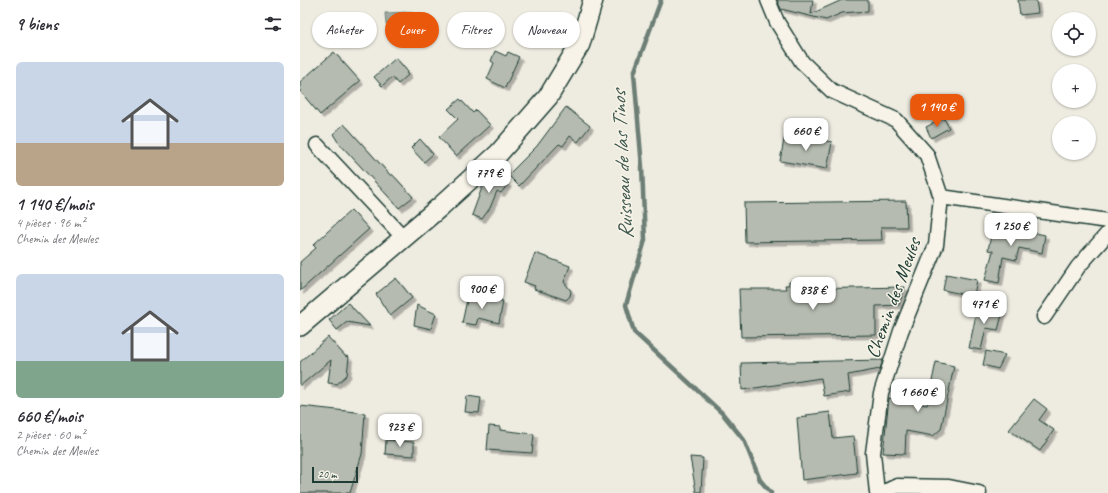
<!DOCTYPE html>
<html lang="fr">
<meta charset="utf-8">
<style>
body{margin:0;font-family:Caveat,sans-serif;background:#f7f7f7;color:#2b2b33;height:100vh;display:flex;flex-direction:column;font-size:15px;white-space:nowrap}
*{box-sizing:border-box;margin:0}
p{font-size:13px;color:#7c7c81}
.icon{flex:none;width:22px;height:22px;fill:none;stroke:currentColor;stroke-width:2;stroke-linecap:round;stroke-linejoin:round}
.map{position:relative;flex:1;overflow:hidden}
.drawer{display:flex;flex-direction:column;background:#fff;width:300px}
.drawer>*{flex:none}
.banner{position:absolute;left:12px;top:12px;width:380px;height:36px;display:flex;gap:8px}
.tools{position:absolute;left:752px;top:12px;display:grid;gap:8px}
.tools a{display:grid;place-items:center;width:44px;height:44px;border-radius:50%;background:#fff;box-shadow:0 1px 3px #0004;font-size:20px}
.scale{position:absolute;left:12px;bottom:10px;width:46px;box-sizing:border-box;padding-left:4px;border:2px solid #1f3d34;border-top:0;font-size:11px;line-height:14px;white-space:nowrap;color:#1f3d34;-webkit-text-stroke:3px #f7f3e8;paint-order:stroke}
.price{position:absolute;translate:-50% -34px;padding:0 9px;border-radius:8px;background:#fff;color:#222;font-size:13px;line-height:26px;filter:drop-shadow(0 1px 2px #0008)}
.price::after{content:'';position:absolute;left:50%;top:24px;width:12px;height:9px;margin-left:-6px;background:inherit;clip-path:polygon(0 0,100% 0,50% 100%)}
.price.on{background:#ea580c;color:#fff}
ul{padding:0;list-style:none}
li{display:grid;align-content:center;gap:8px;height:212px;padding:0 16px}
li span{display:grid;place-items:center;height:124px;border-radius:6px;color:#555}
li>.icon{margin-inline-start:auto}
span .icon{width:72px;height:72px;fill:#fffc;stroke-width:1}
li b{font-size:17px}
h2{display:flex;justify-content:space-between;align-items:center;height:48px;padding:0 16px;font-size:17px}
.tag{padding:0 14px;border-radius:18px;background:#fff;box-shadow:0 1px 3px #0004;font-size:14px;line-height:36px}
.tag.on{background:#ea580c;color:#fff}
main{display:flex;flex:1;min-height:0}
.map>svg:first-child{display:block}
.water{fill:#9fa99f;stroke:#6c7e74}
.lines{fill:none;stroke-linecap:round;stroke-linejoin:round}
.stream{stroke:#6c7e74;stroke-width:4.5}
.building{fill:#b5bbb0;stroke:#1f3d34;filter:url(#shadow)}
.minor-casing{stroke:#1f3d34;stroke-width:17}
.secondary-casing{stroke:#1f3d34;stroke-width:22}
.minor{stroke:#f7f3e8;stroke-width:14}
.secondary{stroke:#f7f3e8;stroke-width:19}
.labels{text-anchor:middle;dominant-baseline:central;stroke-width:3;stroke-linejoin:round;paint-order:stroke}
.street-label{font-size:20px;fill:#1f3d34;stroke:#f7f3e8}
.water-label{font-size:21px;font-style:italic;fill:#3f584f;stroke:#f7f3e8}
</style>
<main>
<section class="drawer">
<h2>9 biens<svg class="icon" aria-label="filters" viewBox="0 0 24 24"><path d="M4 7h16M4 17h16"/><circle cx="9" cy="7" r="2"/><circle cx="15" cy="17" r="2"/></svg></h2>
<ul>
<li><span style="background:linear-gradient(#c9d6e8 65%,#b9a48a 0)"><svg class="icon" aria-label="home" viewBox="0 0 24 24"><path d="M3 11l9-7 9 7M6 9v11h12V9"/></svg></span><div><b>1 140 €/mois</b><p>4 pièces · 96 m²</p><p>Chemin des Meules</p></div></li>
<li><span style="background:linear-gradient(#c9d6e8 70%,#7fa58c 0)"><svg class="icon" aria-label="home" viewBox="0 0 24 24"><path d="M3 11l9-7 9 7M6 9v11h12V9"/></svg></span><div><b>660 €/mois</b><p>2 pièces · 60 m²</p><p>Chemin des Meules</p></div></li>
</ul>
</section>
<div class="map">
<svg width="808" height="493" viewBox="0 0 808 493">
<defs>
<filter id="shadow"><feDropShadow dx="3.5" dy="3.5" stdDeviation="0" flood-color="#0004"/></filter>
</defs>
<rect width="100%" height="100%" fill="#eeece1"/>
<filter id="ink" filterUnits="userSpaceOnUse"><feTurbulence type="fractalNoise" baseFrequency=".025" numOctaves="2"/><feDisplacementMap in="SourceGraphic" scale="8" xChannelSelector="R" yChannelSelector="G"/><feConvolveMatrix kernelMatrix="1 2 1 2 8 2 1 2 1" color-interpolation-filters="sRGB"/></filter>
<g filter="url(#ink)">
<path class="water" d="M112,12V23L86,24L85,13Z"/>
<g class="lines">
<path class="stream" d="M361,0L334,73L342,167L345,240L326,305L334,332L422,413L444,440L460,480L471,493"/>
</g>
<g class="building">
<path d="M477,0H513L511,14L542,0H568V11L542,13L526,20L481,9Z"/>
<path d="M718,0H736L738,13L720,15Z"/>
<path d="M195,51L206,56L208,52L219,57L205,88L187,79L194,63L191,61Z"/>
<path d="M34,52L60,81L20,115L0,91V82Z"/>
<path d="M96,58L108,72L106,73L108,75L98,84L92,77L82,86L74,77Z"/>
<path d="M160,99L173,113L176,110L190,125L156,156L139,137L158,119L148,109Z"/>
<path d="M266,107L290,126L278,142L270,136L263,146L259,144L219,186L208,175L237,146Z"/>
<path d="M644,118L649,128L631,138L626,127Z"/>
<path d="M44,124L91,176L92,174L113,197L99,208L38,142L33,134Z"/>
<path d="M485,134L532,142L527,169L480,161Z"/>
<path d="M120,139L133,154L124,162L111,148Z"/>
<path d="M206,166L201,178L208,184L201,193L197,191L190,208L182,219L172,215L183,185Z"/>
<path d="M606,201L607,227H581L582,240L445,242L444,203Z"/>
<path d="M51,210L69,229L0,291V262L16,248L13,245Z"/>
<path d="M716,221L727,224L726,231L745,235L742,253L719,248L716,260L703,257L699,283L685,280L693,251L688,250L693,226L708,227L707,229L714,230Z"/>
<path d="M235,253L270,266L264,282L271,291L270,296L266,300L234,289L235,286L224,282Z"/>
<path d="M646,274L677,280L672,304L661,302L662,294L643,290Z"/>
<path d="M96,278L112,298L90,316L76,294Z"/>
<path d="M489,282H500L501,285H504V289L605,287L599,305L576,306V335L441,337L439,289H486L485,285H489Z"/>
<path d="M168,295L175,298L176,296L203,301L199,323L178,318L176,325L162,323Z"/>
<path d="M48,303L70,326L47,322L37,330L29,320Z"/>
<path d="M117,305L136,314L131,329L114,325Z"/>
<path d="M678,305L703,311L698,330L686,328L681,350L669,348Z"/>
<path d="M28,337L45,356L49,357L47,375L37,384L28,383L31,360L0,386V362Z"/>
<path d="M686,351L705,355L698,369L683,365Z"/>
<path d="M583,360L580,369L548,375L550,392L524,396L521,378L442,390L441,363Z"/>
<path d="M636,362L654,366L641,429L633,436L606,431L605,454L583,453L589,398L627,405Z"/>
<path d="M167,396L181,398L179,413L165,412Z"/>
<path d="M734,399L747,409L739,420L754,430L740,451L709,430Z"/>
<path d="M0,406L65,413L62,454L50,493H0Z"/>
<path d="M530,412L533,438L553,436L557,473L502,480L497,418L507,417L506,415Z"/>
<path d="M189,426L200,427V430L234,434L232,453L187,450Z"/>
<path d="M86,440L114,442V456L85,454Z"/>
<path d="M390,457L403,458L401,492H396Z"/>
</g>
<g class="lines">
<defs>
<g id="minor">
<path d="M468,0L477,22L502,62L532,91L596,120L627,155L641,197L636,245L601,331L581,393L573,453L577,493"/>
<path d="M17,145L104,238"/>
<path d="M641,197L808,221"/>
<path d="M744,317L778,267L808,233"/>
<path d="M582,493L597,486L649,487L679,493"/>
</g>
<path id="secondary" d="M0,326L141,206L199,153L248,97L280,44L293,0"/>
</defs>
<use href="#minor" class="minor-casing"/>
<use href="#secondary" class="secondary-casing"/>
<use href="#minor" class="minor"/>
<use href="#secondary" class="secondary"/>
</g>
</g>
<g class="labels">
<g class="street-label">
<text transform="translate(593 298) rotate(-70)">Chemin des Meules</text>
</g>
<g class="water-label">
<text transform="translate(322 165) rotate(-93)">Ruisseau de las Tinos</text>
</g>
</g>
</svg>
<div class="tools">
<a><svg class="icon" aria-label="locate" viewBox="0 0 24 24"><circle cx="12" cy="12" r="6"/><path d="M12 2v4M12 18v4M2 12h4M18 12h4"/></svg></a>
<a>+</a>
<a>−</a>
</div>
<div class="scale">20 m</div>
<b class="price on" style="left:637px;top:128px">1 140 €</b>
<b class="price" style="left:506px;top:152px">660 €</b>
<b class="price" style="left:189px;top:194px">779 €</b>
<b class="price" style="left:711px;top:247px">1 250 €</b>
<b class="price" style="left:182px;top:310px">900 €</b>
<b class="price" style="left:513px;top:311px">838 €</b>
<b class="price" style="left:684px;top:325px">471 €</b>
<b class="price" style="left:618px;top:413px">1 660 €</b>
<b class="price" style="left:100px;top:448px">923 €</b>
<div class="banner">
<a class="tag">Acheter</a>
<a class="tag on">Louer</a>
<a class="tag">Filtres</a>
<a class="tag">Nouveau</a>
</div>
</div>
</main>
